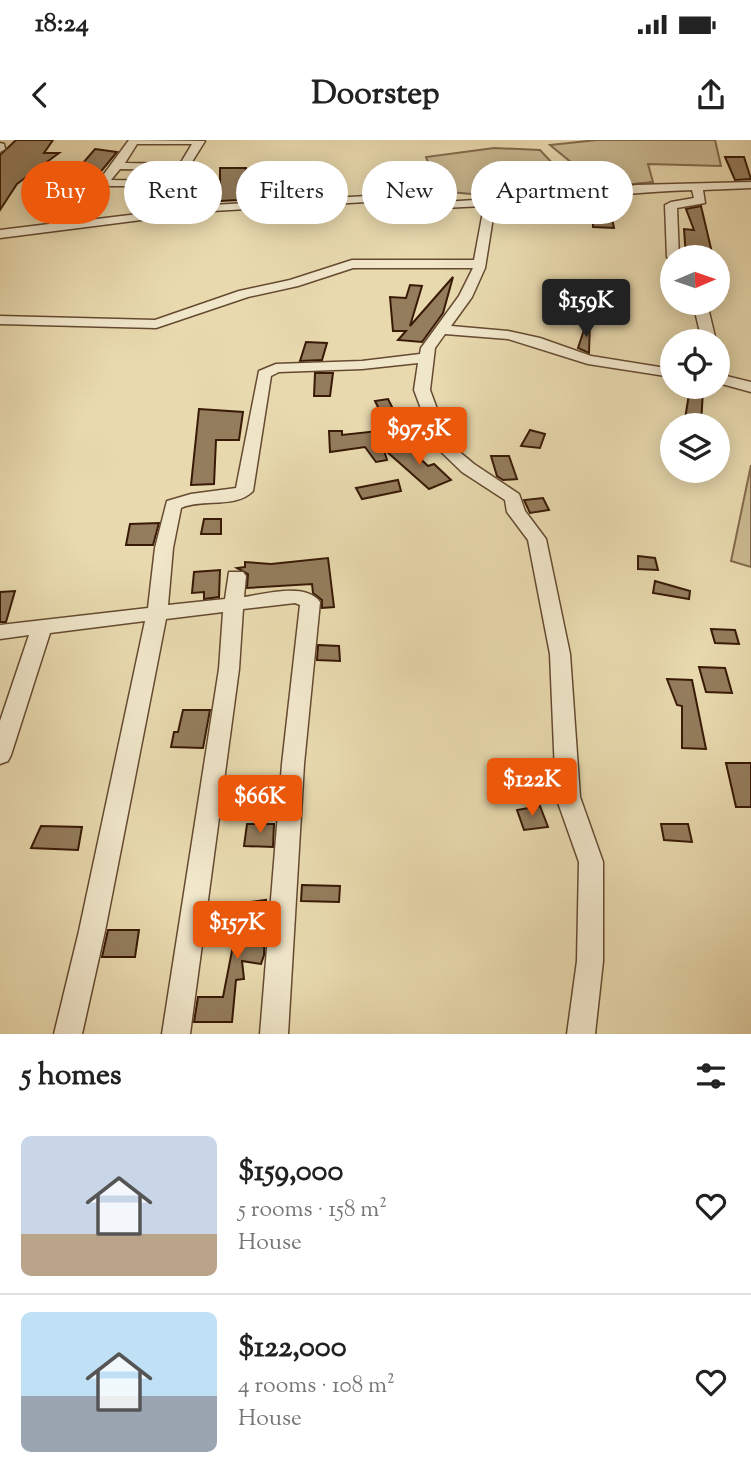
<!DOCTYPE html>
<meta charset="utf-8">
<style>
body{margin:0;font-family:"Sorts Mill Goudy",serif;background:#f2f2f2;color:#222;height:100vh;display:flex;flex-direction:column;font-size:26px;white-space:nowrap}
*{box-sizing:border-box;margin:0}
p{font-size:23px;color:#767676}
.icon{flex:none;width:38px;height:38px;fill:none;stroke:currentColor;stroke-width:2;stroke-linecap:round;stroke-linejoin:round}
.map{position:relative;height:894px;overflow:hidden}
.details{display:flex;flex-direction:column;background:#fff;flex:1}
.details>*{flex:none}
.top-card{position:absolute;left:21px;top:21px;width:710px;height:63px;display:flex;gap:14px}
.needle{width:46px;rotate:88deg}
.buttons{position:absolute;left:660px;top:105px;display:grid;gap:14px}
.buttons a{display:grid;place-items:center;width:70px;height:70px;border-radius:50%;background:#fff;box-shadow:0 4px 18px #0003;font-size:35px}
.price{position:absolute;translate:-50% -60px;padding:0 16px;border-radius:7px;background:#ea580c;color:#fff;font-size:23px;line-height:46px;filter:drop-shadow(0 2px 4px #0008)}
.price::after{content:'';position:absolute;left:50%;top:42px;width:21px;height:16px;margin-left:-10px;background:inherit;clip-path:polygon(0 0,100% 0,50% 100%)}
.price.current{background:#222;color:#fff}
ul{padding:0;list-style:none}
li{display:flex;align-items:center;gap:21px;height:175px;padding:0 21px}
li+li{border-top:2px solid #e0e0e0}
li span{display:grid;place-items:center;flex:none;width:196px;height:140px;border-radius:10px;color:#555}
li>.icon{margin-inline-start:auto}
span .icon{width:84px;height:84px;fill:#fffc;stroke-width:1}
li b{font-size:30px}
h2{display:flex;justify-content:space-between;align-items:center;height:84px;padding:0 21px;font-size:30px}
.tag{padding:0 24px;border-radius:32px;background:#fff;box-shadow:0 4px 18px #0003;font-size:24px;line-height:63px}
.tag.current{background:#ea580c;color:#fff}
.status{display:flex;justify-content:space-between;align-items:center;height:49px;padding:0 35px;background:#fff;direction:ltr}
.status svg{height:19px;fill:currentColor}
header{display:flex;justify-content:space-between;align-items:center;height:91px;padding:0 21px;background:#fff;font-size:32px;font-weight:700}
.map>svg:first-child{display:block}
.green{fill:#cab991;stroke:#826a4c;stroke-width:2}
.building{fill:#947d5d;stroke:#391a06;stroke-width:2}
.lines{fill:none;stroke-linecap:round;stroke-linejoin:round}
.minor-casing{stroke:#654a30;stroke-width:3}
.minor{fill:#f0e6ca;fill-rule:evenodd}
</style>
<div class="status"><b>18:24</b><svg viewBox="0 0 49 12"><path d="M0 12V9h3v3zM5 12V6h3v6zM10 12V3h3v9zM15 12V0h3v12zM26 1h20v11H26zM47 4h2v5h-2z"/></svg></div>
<header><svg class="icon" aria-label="back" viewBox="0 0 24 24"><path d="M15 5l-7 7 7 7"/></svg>Doorstep<svg class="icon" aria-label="share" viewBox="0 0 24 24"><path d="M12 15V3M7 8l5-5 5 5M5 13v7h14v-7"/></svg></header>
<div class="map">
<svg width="751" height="894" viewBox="0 0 751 894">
<rect width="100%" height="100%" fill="#e8d9ae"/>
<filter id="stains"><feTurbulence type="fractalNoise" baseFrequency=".00286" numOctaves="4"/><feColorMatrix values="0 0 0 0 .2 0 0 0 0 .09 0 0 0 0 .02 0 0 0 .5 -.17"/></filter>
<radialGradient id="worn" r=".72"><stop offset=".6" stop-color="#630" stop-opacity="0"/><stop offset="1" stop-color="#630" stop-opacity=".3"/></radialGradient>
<g class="green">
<path d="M597,0H715L721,26L648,24L653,42L592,48L578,28L550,5Z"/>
<path d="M494,8L540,10L555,26L533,39L495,45L493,56L439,51L426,17Z"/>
<path d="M751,325V427L731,421Z"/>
</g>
<g class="building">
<path d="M16,0H53L44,13H59L17,44L0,70V15Z"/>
<path d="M95,9L117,12L94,40L69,39Z"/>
<path d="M725,17H744L751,39L735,40Z"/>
<path d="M220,28H246L239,60L220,61Z"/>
<path d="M701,66L713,117H686L684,89L694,90L686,69Z"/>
<path d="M589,69H610L614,88L593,87V77Z"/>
<path d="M453,137L443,173L422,202L398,200L406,191H393L390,157L406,158L410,145L422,146L410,186Z"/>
<path d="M587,181L590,182L589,213L578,208Z"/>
<path d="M306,202L327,203L322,220L300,221Z"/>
<path d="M315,233H333L330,256H314Z"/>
<path d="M690,248L703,250L701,285H684Z"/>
<path d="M388,259L399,281L387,285L375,261Z"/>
<path d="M199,269L243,272L239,300H216L214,344L191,345Z"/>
<path d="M530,290L545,294L540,308L521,306Z"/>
<path d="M329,291H342V295L378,291L387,320L376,322L365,307L330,312Z"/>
<path d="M406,305L428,326L434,324L451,340L429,349L386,311Z"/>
<path d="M491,316H509L517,339L503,340L497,336Z"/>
<path d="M398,340L401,351L362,359L356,348Z"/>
<path d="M543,358L549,370L530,373L524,360Z"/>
<path d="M204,379H221V394H201Z"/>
<path d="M159,383L153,405H126L130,384Z"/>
<path d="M638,416L655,418L658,430L638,429Z"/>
<path d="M328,418L334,467L322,468V460L313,453L312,444L247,448L248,434L237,428L245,427V422L271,424Z"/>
<path d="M220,430L219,457L204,459V452L192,453L194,432Z"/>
<path d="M655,441L690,451L689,459L653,453Z"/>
<path d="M15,451L6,482H0V452Z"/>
<path d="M711,489L735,490L739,504L715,503Z"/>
<path d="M318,505L339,506L340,521L317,520Z"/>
<path d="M699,527L725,528L732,553L706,552Z"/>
<path d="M667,539L692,540L706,609L682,608V566L677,565Z"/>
<path d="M183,570H210L203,608L171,607L174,592H178Z"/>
<path d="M726,623H751V667H736Z"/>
<path d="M540,666L548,687L524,690L517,670Z"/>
<path d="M247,684H274L273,707L244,706Z"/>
<path d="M661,684H688L692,702L664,700Z"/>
<path d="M41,686L82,687L78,710L31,708Z"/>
<path d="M302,745L340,746L339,762L301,761Z"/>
<path d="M266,760L264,815L261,824L242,821L244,839L236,840L232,882H194L198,857H223L237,785H235L236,764Z"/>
<path d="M108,790H139L135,817H102Z"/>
</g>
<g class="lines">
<defs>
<g id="minor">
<path d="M129,0L205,1L177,46H104L64,83L212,65L384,55L443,62L584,53L636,45L751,42V48L703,50L705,63L677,68L679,117H672V121L667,117L665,65L671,62L694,58L692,50C626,52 561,61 495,65L485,128L472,157L451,186L508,191L540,198L591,216L672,229V237L588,224L508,199L445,194L435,208L430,250L450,304L474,324L519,354L525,371L546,399L570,514L580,657L603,722V821L595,894H567L577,821L579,722L556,657L550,514L528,400L507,372L505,360L462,332L435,306L414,250L418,223L362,229L279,232L271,236L253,351C236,369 202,358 181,368L173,408L168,465L225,459L229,432H243L246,436L244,457C265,454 306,442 320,462L304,624L288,894H260L282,624L300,465L295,463L243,469L239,529L190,894H162L219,529L223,472L166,479L105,791L82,894H54L79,791L145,481L50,493L11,615L8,621L0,624V581L29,495L0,499V485L148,468L155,408L167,361L191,354L236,348L259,231L276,224L362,221L420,214L421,208L459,156L473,128H353L298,146L248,157L156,188L0,184V176L155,180L239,151L290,140L352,120H474L484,66L443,68L384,61L212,71L0,98V90L49,84L104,34ZM137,4H192L180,24L125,23ZM120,29L176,30L170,41L111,40Z"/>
<path d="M0,3L4,4L5,9L0,12Z"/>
<path d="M693,163H707L716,201H702Z"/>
<path d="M718,234L751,242V252L718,243Z"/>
</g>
</defs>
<use href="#minor" class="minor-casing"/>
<use href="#minor" class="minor"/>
</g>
<rect width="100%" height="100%" filter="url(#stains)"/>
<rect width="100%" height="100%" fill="url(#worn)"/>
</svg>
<div class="buttons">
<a><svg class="needle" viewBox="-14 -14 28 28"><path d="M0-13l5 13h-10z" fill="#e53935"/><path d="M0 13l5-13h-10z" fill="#767676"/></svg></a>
<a><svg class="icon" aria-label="locate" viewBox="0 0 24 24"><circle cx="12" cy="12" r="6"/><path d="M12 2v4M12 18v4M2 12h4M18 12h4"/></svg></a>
<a><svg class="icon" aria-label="layers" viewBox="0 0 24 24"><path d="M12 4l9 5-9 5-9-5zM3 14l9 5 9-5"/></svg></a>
</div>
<b class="price current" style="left:586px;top:199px">$159K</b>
<b class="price" style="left:419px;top:327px">$97.5K</b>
<b class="price" style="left:532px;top:678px">$122K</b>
<b class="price" style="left:260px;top:695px">$66K</b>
<b class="price" style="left:237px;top:821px">$157K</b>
<div class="top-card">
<a class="tag current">Buy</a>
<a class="tag">Rent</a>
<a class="tag">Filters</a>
<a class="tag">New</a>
<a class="tag">Apartment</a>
</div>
</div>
<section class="details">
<h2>5 homes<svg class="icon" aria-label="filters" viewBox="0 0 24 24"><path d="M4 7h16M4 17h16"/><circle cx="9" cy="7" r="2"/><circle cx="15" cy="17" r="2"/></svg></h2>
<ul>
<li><span style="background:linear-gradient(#c9d6e8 70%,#b9a48a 0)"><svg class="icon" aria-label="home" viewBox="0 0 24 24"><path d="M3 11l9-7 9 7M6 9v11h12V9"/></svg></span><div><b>$159,000</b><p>5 rooms · 158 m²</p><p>House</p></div><svg class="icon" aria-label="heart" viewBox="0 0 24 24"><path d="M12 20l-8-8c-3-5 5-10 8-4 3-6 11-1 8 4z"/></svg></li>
<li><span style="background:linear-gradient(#bfe0f5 60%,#9aa5b1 0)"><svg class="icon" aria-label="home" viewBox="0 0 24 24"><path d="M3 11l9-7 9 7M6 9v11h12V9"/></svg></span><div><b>$122,000</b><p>4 rooms · 108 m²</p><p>House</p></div><svg class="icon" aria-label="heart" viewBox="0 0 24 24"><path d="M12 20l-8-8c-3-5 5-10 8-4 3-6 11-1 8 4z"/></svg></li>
</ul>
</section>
